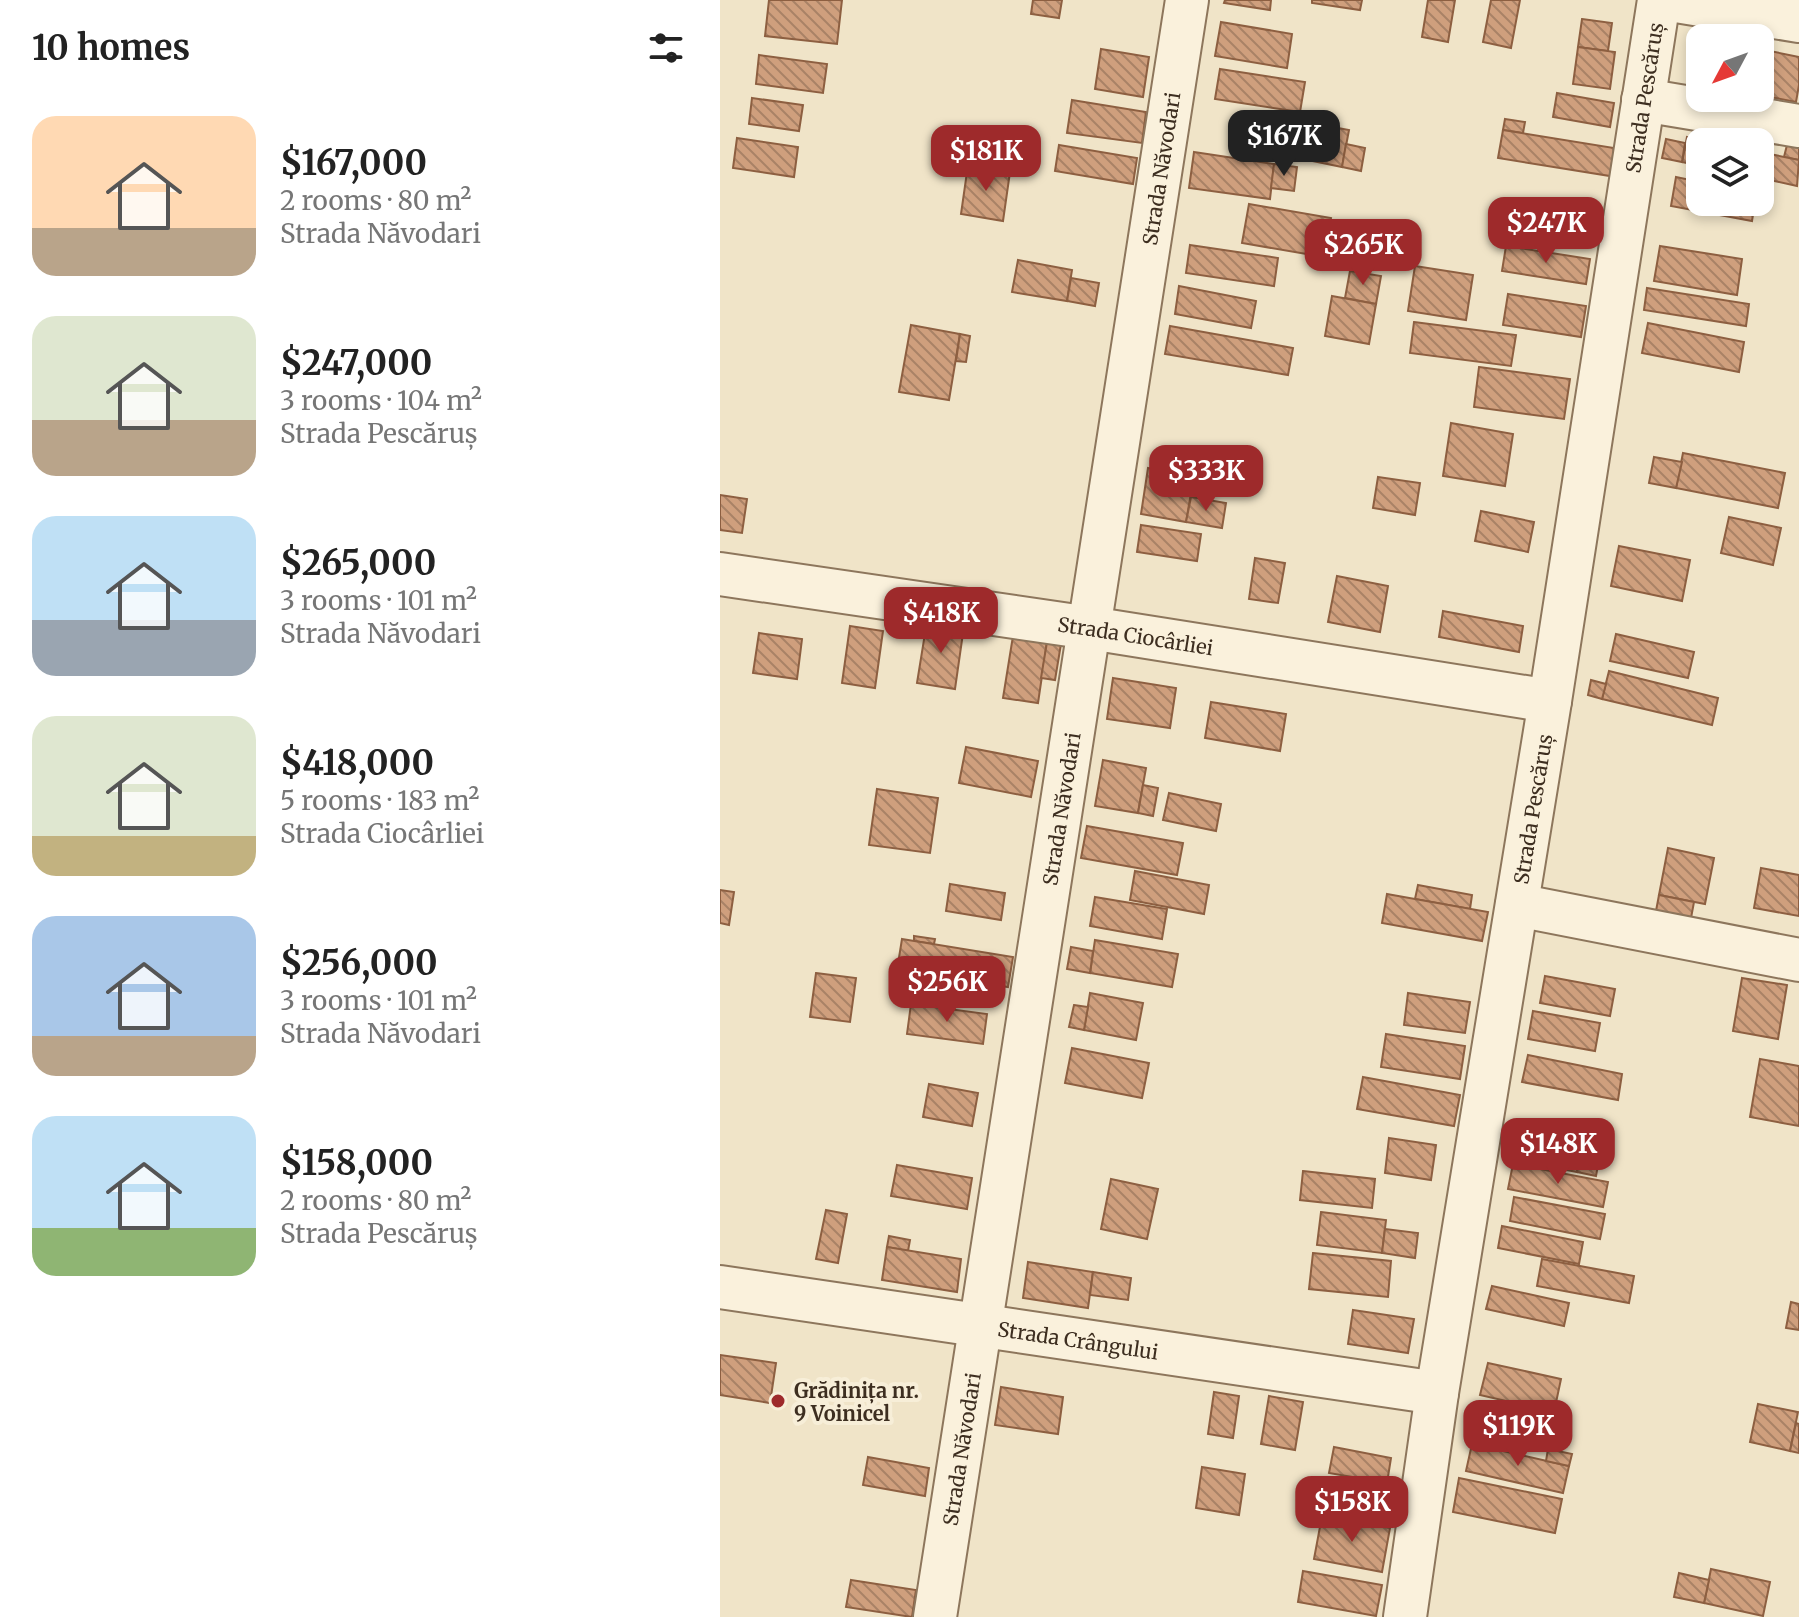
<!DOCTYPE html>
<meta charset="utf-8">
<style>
body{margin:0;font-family:Merriweather,serif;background:#f6f6f6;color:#222;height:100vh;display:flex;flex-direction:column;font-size:30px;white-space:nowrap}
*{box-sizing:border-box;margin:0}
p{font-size:26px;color:#767676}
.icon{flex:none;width:44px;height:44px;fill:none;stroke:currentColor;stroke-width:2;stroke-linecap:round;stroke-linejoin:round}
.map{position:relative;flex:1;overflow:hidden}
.panel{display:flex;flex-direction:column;background:#fff;width:720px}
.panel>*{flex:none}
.needle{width:52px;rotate:229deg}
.tools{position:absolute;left:966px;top:24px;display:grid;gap:16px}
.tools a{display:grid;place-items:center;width:88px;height:88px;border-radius:16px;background:#fff;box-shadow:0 4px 12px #0003;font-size:40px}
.price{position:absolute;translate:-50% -68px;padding:0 18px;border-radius:16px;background:#9e2a2b;color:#fff;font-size:26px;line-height:52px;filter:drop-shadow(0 2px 4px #0008)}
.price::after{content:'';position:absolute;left:50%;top:48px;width:24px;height:18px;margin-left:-12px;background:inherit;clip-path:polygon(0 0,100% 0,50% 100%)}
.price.selected{background:#222;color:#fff}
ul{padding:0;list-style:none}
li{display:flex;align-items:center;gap:24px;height:200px;padding:0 32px}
li span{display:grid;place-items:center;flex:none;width:224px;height:160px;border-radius:24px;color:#555}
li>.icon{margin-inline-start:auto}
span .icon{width:96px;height:96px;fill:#fffc;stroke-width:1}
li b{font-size:34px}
h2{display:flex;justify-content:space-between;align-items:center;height:96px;padding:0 32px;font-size:34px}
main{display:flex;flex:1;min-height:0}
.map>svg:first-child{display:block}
.building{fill:url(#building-back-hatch);stroke:#8d5f41;stroke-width:2}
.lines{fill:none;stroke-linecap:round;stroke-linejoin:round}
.minor-casing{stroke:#8d765c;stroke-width:46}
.minor{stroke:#faf1dc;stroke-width:42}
.poi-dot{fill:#9e2a2b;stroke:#f7eed8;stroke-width:3}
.labels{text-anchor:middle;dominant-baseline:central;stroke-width:8;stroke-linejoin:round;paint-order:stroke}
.street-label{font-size:20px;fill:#3d2e20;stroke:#f7eed8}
.poi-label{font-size:20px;font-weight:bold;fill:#3d2e20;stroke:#f7eed8;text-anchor:start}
</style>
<main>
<section class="panel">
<h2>10 homes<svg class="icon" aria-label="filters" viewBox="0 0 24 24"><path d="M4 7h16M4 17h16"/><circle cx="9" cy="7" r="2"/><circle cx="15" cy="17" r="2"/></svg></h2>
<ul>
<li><span style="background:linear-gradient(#ffd9b3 70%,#b9a48a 0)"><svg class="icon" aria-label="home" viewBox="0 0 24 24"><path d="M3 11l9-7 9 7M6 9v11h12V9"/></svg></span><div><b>$167,000</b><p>2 rooms · 80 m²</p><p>Strada Năvodari</p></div></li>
<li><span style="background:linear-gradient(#dfe7d0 65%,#b9a48a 0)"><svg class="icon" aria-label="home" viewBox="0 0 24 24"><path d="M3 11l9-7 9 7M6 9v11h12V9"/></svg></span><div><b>$247,000</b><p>3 rooms · 104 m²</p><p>Strada Pescăruș</p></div></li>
<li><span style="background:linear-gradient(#bfe0f5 65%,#9aa5b1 0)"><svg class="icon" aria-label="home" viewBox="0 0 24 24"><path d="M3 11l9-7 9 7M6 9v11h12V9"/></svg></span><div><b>$265,000</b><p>3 rooms · 101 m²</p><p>Strada Năvodari</p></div></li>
<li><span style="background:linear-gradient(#dfe7d0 75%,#c2b280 0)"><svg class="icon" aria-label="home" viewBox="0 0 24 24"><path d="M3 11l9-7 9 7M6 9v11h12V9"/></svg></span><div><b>$418,000</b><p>5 rooms · 183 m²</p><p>Strada Ciocârliei</p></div></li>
<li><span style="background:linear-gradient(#a9c7e8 75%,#b9a48a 0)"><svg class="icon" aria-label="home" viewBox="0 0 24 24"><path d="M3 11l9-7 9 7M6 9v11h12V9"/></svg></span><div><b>$256,000</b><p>3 rooms · 101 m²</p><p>Strada Năvodari</p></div></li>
<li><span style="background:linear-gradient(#bfe0f5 70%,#8fb573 0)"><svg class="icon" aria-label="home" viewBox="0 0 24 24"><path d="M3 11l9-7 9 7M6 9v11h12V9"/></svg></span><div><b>$158,000</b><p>2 rooms · 80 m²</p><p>Strada Pescăruș</p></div></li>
</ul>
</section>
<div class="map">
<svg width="1079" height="1617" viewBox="0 0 1079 1617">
<defs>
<pattern id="building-back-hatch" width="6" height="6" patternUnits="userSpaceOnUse" patternTransform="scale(2)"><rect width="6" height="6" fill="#cf9f7d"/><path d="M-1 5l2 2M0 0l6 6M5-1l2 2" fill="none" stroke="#a98266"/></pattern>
</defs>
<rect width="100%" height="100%" fill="#f0e4c8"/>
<g class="building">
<path d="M49,0H122L117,44L45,36Z"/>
<path d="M313,0H342L339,18L311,14Z"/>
<path d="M505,0H551L550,10L504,3Z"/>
<path d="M592,0H642L640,10L592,3Z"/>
<path d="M708,0H735L728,42L702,37Z"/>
<path d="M771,0H800L791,48L763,42Z"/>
<path d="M862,19L892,23L888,51L858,47Z"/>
<path d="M501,22L572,34L567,68L495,56Z"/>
<path d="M858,47L895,52L890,89L853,84Z"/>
<path d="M381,49L429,57L423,97L375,89Z"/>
<path d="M1040,49L1079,57V85L1076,102L1040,95Z"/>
<path d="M39,55L107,64L103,93L36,84Z"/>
<path d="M500,69L585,82L580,112L495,99Z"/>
<path d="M837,93L894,103L890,127L833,117Z"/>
<path d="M32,98L83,105L79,131L29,124Z"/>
<path d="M352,100L426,112L422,143L347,133Z"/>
<path d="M785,119L805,122L803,133L783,130Z"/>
<path d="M575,120L629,130L622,167L568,156Z"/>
<path d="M783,130L894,148L890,176L778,158Z"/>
<path d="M1026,136L1046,140L1044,152L1040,151V142H1024Z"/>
<path d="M967,137L994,142H980V166L962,162Z"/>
<path d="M17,138L78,147L74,177L13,168Z"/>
<path d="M946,139L965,143L962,162L942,158Z"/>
<path d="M626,144L645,148L641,171L622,167Z"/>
<path d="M339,145L417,158L413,184L335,171Z"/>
<path d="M1067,145L1079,147V160L1064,157Z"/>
<path d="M474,152L554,164L550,199L469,188Z"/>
<path d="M1050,154L1079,160L1077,186L1045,179Z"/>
<path d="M554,164L577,167L574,191L551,188Z"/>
<path d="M248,165L290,172L283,221L241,214Z"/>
<path d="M956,177L980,182V202H1035L1032,221L951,206Z"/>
<path d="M529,204L611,218L604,257L522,243Z"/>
<path d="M470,245L558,258L554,286L466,273Z"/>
<path d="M786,246L870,259L866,284L782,271Z"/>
<path d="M940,246L1022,259L1017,295L934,281Z"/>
<path d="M298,260L352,270L347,301L292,292Z"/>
<path d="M695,266L753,275L746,320L688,311Z"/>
<path d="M630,271L661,276L656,304L625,298Z"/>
<path d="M351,278L379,283L375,306L347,301Z"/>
<path d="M459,286L536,301L531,328L455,314Z"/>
<path d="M927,288L1029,304L1026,326L924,310Z"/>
<path d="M788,294L866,306L861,337L783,325Z"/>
<path d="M612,296L656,304L649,344L605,336Z"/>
<path d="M694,322L796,335L791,366L690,353Z"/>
<path d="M928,323L1024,342L1019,372L922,353Z"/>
<path d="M191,325L240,334L229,400L179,392Z"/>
<path d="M450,326L573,348L568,375L445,354Z"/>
<path d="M240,334L250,336L246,362L236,361Z"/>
<path d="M759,367L850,379L844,419L754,407Z"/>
<path d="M731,423L793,434L785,486L723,476Z"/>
<path d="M963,453L1065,473L1058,508L956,488Z"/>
<path d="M934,457L962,462L956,488L929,483Z"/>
<path d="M428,468L474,476L466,522L421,514Z"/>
<path d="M658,477L700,483L695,515L653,508Z"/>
<path d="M0,495L27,499L22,533L0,530Z"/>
<path d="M471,497L506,503L502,528L466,522Z"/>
<path d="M761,511L814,522L808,552L755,541Z"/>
<path d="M1009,517L1061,528L1053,565L1001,553Z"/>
<path d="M421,525L481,534L477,561L417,552Z"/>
<path d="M899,546L970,560L962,601L891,586Z"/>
<path d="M535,558L565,563L558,603L529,599Z"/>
<path d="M617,576L668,586L660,632L608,622Z"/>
<path d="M723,611L803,626L799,652L719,637Z"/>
<path d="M207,621L244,626L235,689L197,683Z"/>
<path d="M130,626L163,631L155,688L122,683Z"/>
<path d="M39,633L82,639L77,679L33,673Z"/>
<path d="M896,634L974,652L968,678L890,661Z"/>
<path d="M293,636L327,642L318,703L283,698Z"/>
<path d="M327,642L341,644L335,680L321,678Z"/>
<path d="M889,671L998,698L992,725L882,699Z"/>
<path d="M393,678L456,688L450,728L387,719Z"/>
<path d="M871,680L886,684L882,699L868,695Z"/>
<path d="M491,702L566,714L560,751L485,738Z"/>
<path d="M246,747L318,761L311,797L239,783Z"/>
<path d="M383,760L426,768L418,813L375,806Z"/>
<path d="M423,785L438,788L433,816L418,813Z"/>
<path d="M157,789L218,798L210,853L149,845Z"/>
<path d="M449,793L501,804L496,831L443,820Z"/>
<path d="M367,826L463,843L457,875L361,858Z"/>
<path d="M948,848L994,858L985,904L939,895Z"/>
<path d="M1041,868L1079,875V916L1034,908Z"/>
<path d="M415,871L489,885L484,914L410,900Z"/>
<path d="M230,884L285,893L281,920L226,911Z"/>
<path d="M698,885L752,895L750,909L695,899Z"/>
<path d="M0,890L14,892L9,925L0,923Z"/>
<path d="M667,894L768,912L762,941L662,923Z"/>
<path d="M939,895L974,902L971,918L936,911Z"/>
<path d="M375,897L447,909L442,939L370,926Z"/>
<path d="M194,936L215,939L214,944L194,941Z"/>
<path d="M182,939L293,957L288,987L177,970Z"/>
<path d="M375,940L458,954L452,987L370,973Z"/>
<path d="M351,947L373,951L370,973L347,969Z"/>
<path d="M96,973L136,978L130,1022L90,1017Z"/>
<path d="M825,976L895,989L890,1016L820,1003Z"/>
<path d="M1022,978L1067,985L1058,1039L1013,1031Z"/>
<path d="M370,993L423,1003L416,1040L364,1030Z"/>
<path d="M688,993L750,1002L745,1033L684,1025Z"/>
<path d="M191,1004L267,1014L263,1044L187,1034Z"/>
<path d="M354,1005L368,1007L364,1030L349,1027Z"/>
<path d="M813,1011L880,1023L875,1051L808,1039Z"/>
<path d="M666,1034L745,1046L740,1079L661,1067Z"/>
<path d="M352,1048L429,1063L422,1098L345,1083Z"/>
<path d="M808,1055L902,1074L898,1100L802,1082Z"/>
<path d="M1040,1059L1079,1066V1126L1030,1117Z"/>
<path d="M643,1077L740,1095L734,1126L637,1109Z"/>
<path d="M209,1084L258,1093L252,1126L203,1117Z"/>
<path d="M793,1122L864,1136L857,1172L786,1158Z"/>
<path d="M669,1138L716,1145L711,1180L665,1173Z"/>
<path d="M862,1150L880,1154L876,1176L857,1172Z"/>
<path d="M793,1164L888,1182L883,1207L788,1189Z"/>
<path d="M177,1165L252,1178L247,1209L171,1196Z"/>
<path d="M583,1171L655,1179L652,1208L580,1200Z"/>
<path d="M391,1179L438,1189L427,1239L381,1229Z"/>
<path d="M794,1197L885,1214L880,1239L790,1221Z"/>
<path d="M106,1210L127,1214L118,1263L96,1259Z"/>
<path d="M601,1212L666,1220L662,1253L597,1245Z"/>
<path d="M782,1226L863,1242L859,1264L778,1248Z"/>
<path d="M665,1229L698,1233L695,1258L662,1253Z"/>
<path d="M169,1236L190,1240L188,1251L167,1247Z"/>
<path d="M167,1247L241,1259L237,1292L162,1280Z"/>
<path d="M593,1253L671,1261L668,1297L589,1289Z"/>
<path d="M822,1259L914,1276L909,1303L817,1286Z"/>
<path d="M308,1262L373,1272L368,1308L303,1298Z"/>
<path d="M373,1272L411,1278L408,1300L370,1295Z"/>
<path d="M772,1286L849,1303L844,1326L766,1309Z"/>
<path d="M1071,1302L1079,1304V1330L1066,1328Z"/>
<path d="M633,1310L694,1319L688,1353L628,1344Z"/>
<path d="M0,1355L56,1363L50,1403L0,1395Z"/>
<path d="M768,1363L841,1379L834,1412L760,1395Z"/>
<path d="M281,1387L343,1397L338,1434L275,1425Z"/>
<path d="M494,1392L519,1396L513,1438L488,1434Z"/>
<path d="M549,1396L583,1402L575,1450L541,1444Z"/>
<path d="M1038,1404L1078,1412L1070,1451L1030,1442Z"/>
<path d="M1076,1423L1079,1424V1453L1070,1451Z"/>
<path d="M752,1444L849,1466L843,1493L746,1471Z"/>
<path d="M614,1447L671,1458L667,1483L609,1473Z"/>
<path d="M828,1449L852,1454L849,1466L826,1461Z"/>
<path d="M148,1457L209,1468L205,1496L143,1485Z"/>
<path d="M482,1467L525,1474L519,1515L476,1508Z"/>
<path d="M739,1478L842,1499L835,1533L733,1512Z"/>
<path d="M602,1516L670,1528L662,1572L594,1559Z"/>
<path d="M991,1569L1050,1582L1043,1616L984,1603Z"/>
<path d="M583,1571L662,1585L656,1616L578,1602Z"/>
<path d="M959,1573L989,1580L984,1603L954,1597Z"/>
<path d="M131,1580L196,1590L192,1617L126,1607Z"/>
</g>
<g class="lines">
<defs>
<g id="minor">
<path d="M950,0L1079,21"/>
<path d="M923,100L1079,126"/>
<path id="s1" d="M0,574L370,628L830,701"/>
<path d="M797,905L1079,960"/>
<path id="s2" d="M0,1287L717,1393"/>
<path id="s3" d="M215,1617L467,0"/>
<path id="s4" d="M685,1617L717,1393L830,701L939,0"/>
</g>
</defs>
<use href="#minor" class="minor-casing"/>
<use href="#minor" class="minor"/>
</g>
<circle class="poi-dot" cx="58" cy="1401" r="8"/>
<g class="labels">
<g class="street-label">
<text stroke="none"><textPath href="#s4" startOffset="1538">Strada Pescăruș</textPath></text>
<text stroke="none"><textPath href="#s3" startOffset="1466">Strada Năvodari</textPath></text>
<text stroke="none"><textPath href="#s1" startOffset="420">Strada Ciocârliei</textPath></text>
<text stroke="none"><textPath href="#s3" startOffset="818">Strada Năvodari</textPath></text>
<text stroke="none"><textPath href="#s4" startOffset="818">Strada Pescăruș</textPath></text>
<text stroke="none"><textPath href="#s2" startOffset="362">Strada Crângului</textPath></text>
<text stroke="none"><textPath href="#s3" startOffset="170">Strada Năvodari</textPath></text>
</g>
<g class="poi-label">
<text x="74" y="1390">Grădinița nr.<tspan x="74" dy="23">9 Voinicel</tspan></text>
</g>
</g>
</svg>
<div class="tools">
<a><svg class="needle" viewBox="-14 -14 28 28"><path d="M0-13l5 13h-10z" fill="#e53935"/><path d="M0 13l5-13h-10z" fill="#767676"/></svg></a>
<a><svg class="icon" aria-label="layers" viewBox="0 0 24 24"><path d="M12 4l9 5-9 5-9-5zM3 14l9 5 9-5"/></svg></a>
</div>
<b class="price selected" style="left:564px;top:178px">$167K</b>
<b class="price" style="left:266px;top:193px">$181K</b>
<b class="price" style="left:826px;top:265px">$247K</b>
<b class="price" style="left:643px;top:287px">$265K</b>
<b class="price" style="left:486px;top:513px">$333K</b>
<b class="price" style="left:221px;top:655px">$418K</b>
<b class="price" style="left:227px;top:1024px">$256K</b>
<b class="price" style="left:838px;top:1186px">$148K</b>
<b class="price" style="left:798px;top:1468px">$119K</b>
<b class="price" style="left:632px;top:1544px">$158K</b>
</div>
</main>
